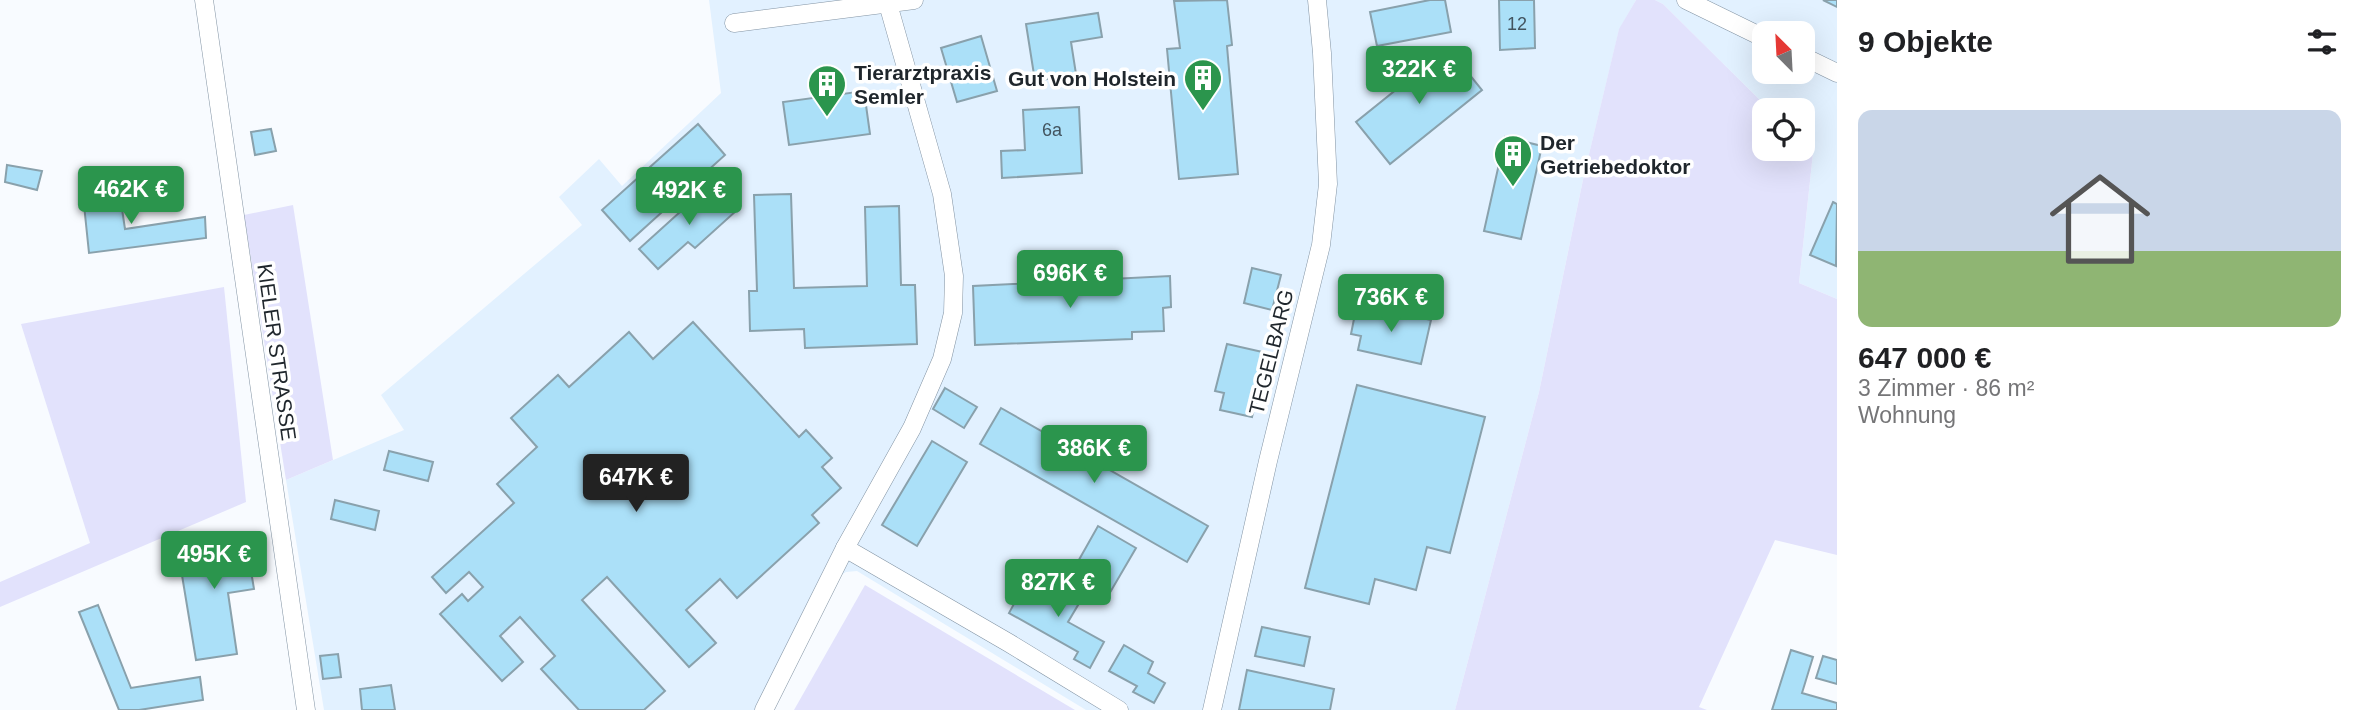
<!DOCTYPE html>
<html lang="de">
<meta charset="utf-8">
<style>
body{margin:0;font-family:Helvetica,sans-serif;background:#f2f2f2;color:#202124;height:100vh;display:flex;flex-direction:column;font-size:26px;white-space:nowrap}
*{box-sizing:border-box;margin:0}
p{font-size:23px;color:#757577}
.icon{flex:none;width:38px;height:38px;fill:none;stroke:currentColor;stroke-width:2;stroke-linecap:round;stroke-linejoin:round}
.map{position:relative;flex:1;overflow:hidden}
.panel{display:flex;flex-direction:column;background:#fff;width:525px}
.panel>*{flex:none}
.needle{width:46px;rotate:336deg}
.fabs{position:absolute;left:1752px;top:21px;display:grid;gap:14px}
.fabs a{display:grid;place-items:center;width:63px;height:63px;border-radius:14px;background:#fff;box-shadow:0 7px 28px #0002;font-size:35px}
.price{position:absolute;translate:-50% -60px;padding:0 16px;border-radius:7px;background:#2b954d;color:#fff;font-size:23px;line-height:46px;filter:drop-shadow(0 2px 4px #0008)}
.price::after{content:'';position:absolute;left:50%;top:42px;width:21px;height:16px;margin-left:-10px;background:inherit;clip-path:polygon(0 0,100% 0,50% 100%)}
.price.on{background:#222;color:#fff}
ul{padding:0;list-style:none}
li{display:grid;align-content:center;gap:14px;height:371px;padding:0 21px}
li+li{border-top:2px solid #e0e0e0}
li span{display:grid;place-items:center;height:217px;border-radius:14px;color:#555}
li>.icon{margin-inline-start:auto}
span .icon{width:126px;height:126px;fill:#fffc;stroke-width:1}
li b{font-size:30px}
h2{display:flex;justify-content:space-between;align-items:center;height:84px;padding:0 21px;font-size:30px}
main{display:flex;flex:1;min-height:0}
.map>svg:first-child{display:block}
.built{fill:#e2f1ff;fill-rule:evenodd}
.green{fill:#e2e2fc}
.building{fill:#abe0f8;stroke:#89a1ac;stroke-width:2}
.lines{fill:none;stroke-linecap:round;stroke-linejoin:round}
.minor-casing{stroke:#8293a3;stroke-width:19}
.minor{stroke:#fff;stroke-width:18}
.labels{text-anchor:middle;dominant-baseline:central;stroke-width:7;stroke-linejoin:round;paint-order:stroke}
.number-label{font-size:18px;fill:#42545f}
.poi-label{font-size:21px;font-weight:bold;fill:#1f262c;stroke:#fff;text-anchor:start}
.street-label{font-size:21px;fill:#1f262c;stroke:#fff}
</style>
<main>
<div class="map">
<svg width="1837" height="710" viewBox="0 0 1837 710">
<rect width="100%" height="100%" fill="#f8fbff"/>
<g class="built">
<path d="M709,0H1636L1619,30L1584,175L1539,392L1455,710H1086L857,571L846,572L835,579L772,710H324L286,480L404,430L381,395L582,225L559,197L599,159L622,186L721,93Z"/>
<path d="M1655,0H1837V299L1799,283L1813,153L1803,142L1802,110H1770L1663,4ZM1764,33H1802V72H1764Z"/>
</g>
<g class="green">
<path d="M1636,0H1655L1663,4L1770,110H1764V149H1802L1803,142L1813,153L1799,283L1837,299V555L1775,540L1699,707L1707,710H1455L1539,392L1584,175L1619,29Z"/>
<path d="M293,205L333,460L286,480L244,215Z"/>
<path d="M224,287L246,502L0,607V582L90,543L21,324Z"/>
<path d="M865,585L1075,710H794Z"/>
</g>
<g class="building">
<path d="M1227,0L1232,45L1227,46L1238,174L1179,179L1167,49L1180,48L1174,1Z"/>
<path d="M1430,0H1445L1451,32L1377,46L1370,12Z"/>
<path d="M1499,0H1534L1535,48L1500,50Z"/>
<path d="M1823,0H1837V7Z"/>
<path d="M1098,13L1102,37L1071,42L1076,74L1035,81L1026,24Z"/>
<path d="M981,36L997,91L957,102L941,48Z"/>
<path d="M1448,48L1482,90L1390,164L1356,122Z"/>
<path d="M864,91L870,134L789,145L783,102Z"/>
<path d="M1079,107L1082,173L1002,178L1001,151L1025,150L1023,110Z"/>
<path d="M698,124L725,155L630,241L602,210Z"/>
<path d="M271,129L276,151L255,155L251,132Z"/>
<path d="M1505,137L1542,146L1521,239L1484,231Z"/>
<path d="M7,165L42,171L37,190L5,182Z"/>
<path d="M711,184L736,211L695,248L688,242L658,269L639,249Z"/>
<path d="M119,189L125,229L205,217L206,238L89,253L83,195Z"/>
<path d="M791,194L794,288L867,286L865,207L899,206L901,285H915L917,344L805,348L804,329L750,331L749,291H757L754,195Z"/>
<path d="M1833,202L1837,204L1836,266L1810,255Z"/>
<path d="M1252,268L1281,275L1272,310L1244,303Z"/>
<path d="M1170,276L1171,307L1163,308L1164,331L1132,332V339L975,345L973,286Z"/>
<path d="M1357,304L1431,320L1421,364L1358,350L1361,336L1351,334Z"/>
<path d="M693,322L799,437L806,430L832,458L822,467L841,488L812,515L819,523L737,598L720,579L686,610L716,643L689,667L607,577L582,600L665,691L644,710H579L541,669L555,656L520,617L500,636L523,662L502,681L440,614L462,594L468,601L483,587L469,572L446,593L432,577L514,503L497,484L537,447L511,418L558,375L569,387L629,332L653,359Z"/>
<path d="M1227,344L1267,353L1252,417L1220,410L1224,393L1215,391Z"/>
<path d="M1357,385L1485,417L1450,553L1427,547L1416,590L1375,579L1369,604L1305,588Z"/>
<path d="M945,388L977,407L964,428L933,409Z"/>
<path d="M1001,408L1208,526L1187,562L980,444Z"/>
<path d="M932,441L967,462L917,546L882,525Z"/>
<path d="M389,451L433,462L428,481L384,470Z"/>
<path d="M335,500L379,511L375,530L331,519Z"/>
<path d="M1098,526L1136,548L1108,596L1071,574Z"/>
<path d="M245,535L254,589L228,593L237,654L196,660L177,545Z"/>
<path d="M1051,576L1084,595L1068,622L1104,642L1090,668L1074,659L1078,652L1009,613L1021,591L1038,600Z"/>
<path d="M98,605L131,688L200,677L203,700L139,710H119L79,612Z"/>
<path d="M1262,627L1310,637L1304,666L1255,656Z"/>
<path d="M1124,645L1153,662L1148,673L1165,683L1154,703L1133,692L1137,686L1109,671Z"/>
<path d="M1791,650L1813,657L1802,693L1837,703V710H1772Z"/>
<path d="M338,654L341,677L323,679L320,656Z"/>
<path d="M1823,656L1837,660V684L1816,678Z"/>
<path d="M1247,670L1334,689L1330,710H1239Z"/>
<path d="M391,685L395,710H362L360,689Z"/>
</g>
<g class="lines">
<defs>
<g id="minor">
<path d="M204,0L306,710"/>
<path d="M1686,0L1764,38"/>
<path d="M734,23L914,0"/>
<path d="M1802,56L1837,73"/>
<path d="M845,548L1009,643L1119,710"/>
<path d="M764,710L845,548L912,428L942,359L953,313L954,276L942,194L888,4"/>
<path d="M1212,710L1268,461L1321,245L1328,184L1322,53L1317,0"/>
</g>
</defs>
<use href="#minor" class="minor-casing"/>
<use href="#minor" class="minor"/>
</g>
<defs>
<symbol id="building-pin" viewBox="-11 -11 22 30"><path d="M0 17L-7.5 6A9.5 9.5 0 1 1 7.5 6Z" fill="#2b954d" stroke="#fff"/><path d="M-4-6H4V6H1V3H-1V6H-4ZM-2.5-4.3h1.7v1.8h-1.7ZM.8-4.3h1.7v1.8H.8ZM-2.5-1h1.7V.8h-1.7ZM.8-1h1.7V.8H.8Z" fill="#fff"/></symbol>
</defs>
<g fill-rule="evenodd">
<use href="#building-pin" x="1181" y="56" width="44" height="60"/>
<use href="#building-pin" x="805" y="62" width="44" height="60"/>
<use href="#building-pin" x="1491" y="132" width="44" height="60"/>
</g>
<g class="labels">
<g class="number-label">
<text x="1517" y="24">12</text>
<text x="1052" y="130">6a</text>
</g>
<g class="poi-label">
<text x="854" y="72">Tierarztpraxis<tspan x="854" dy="24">Semler</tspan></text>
<text x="1176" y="78" text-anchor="end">Gut von Holstein</text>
<text x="1540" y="142">Der<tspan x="1540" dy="24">Getriebedoktor</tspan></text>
</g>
<g class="street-label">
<text transform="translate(277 352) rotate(82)">KIELER STRASSE</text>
<text transform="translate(1271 352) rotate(-76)">TEGELBARG</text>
</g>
</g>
</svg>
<div class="fabs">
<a><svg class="needle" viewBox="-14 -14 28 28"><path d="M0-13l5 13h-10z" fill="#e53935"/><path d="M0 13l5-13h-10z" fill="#757577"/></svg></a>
<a><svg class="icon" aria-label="locate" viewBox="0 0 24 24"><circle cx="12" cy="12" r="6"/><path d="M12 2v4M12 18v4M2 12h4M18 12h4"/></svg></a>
</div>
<b class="price" style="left:1419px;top:106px">322K €</b>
<b class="price" style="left:131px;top:226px">462K €</b>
<b class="price" style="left:689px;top:227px">492K €</b>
<b class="price" style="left:1070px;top:310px">696K €</b>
<b class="price" style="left:1391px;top:334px">736K €</b>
<b class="price" style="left:1094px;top:485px">386K €</b>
<b class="price on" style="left:636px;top:514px">647K €</b>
<b class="price" style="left:214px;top:591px">495K €</b>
<b class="price" style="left:1058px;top:619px">827K €</b>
</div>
<section class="panel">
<h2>9 Objekte<svg class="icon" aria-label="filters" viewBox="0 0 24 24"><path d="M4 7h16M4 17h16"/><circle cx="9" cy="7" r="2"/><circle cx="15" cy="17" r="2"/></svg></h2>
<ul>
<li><span style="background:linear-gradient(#c9d6e8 65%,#8fb573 0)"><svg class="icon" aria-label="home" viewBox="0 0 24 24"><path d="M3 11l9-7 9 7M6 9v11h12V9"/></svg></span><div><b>647 000 €</b><p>3 Zimmer · 86 m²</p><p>Wohnung</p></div></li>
</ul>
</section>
</main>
